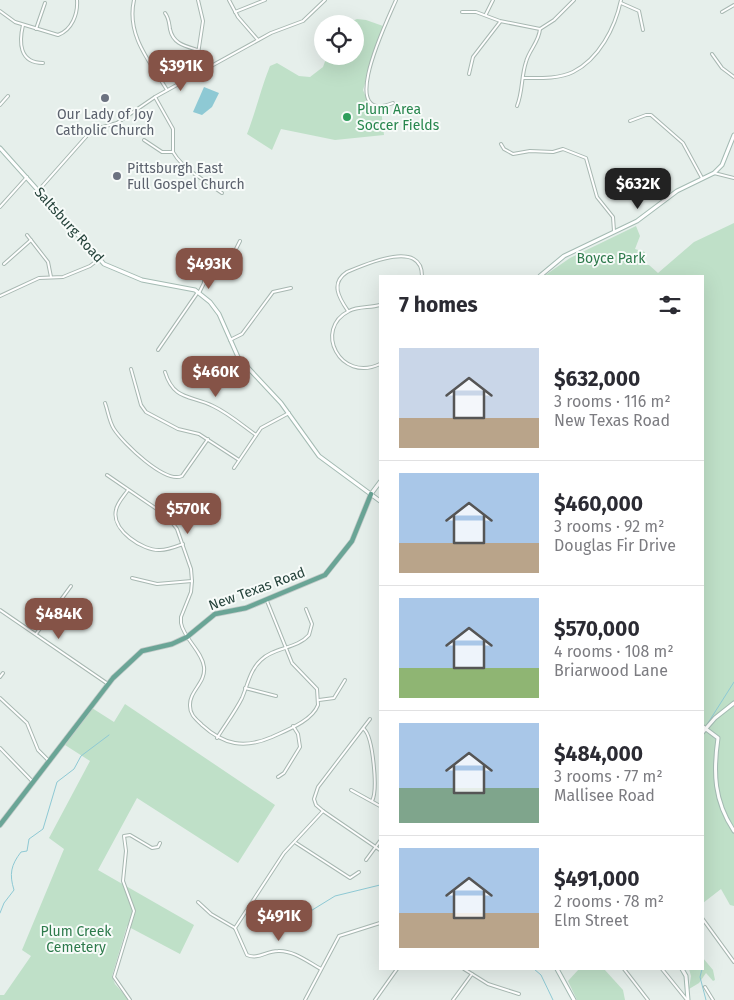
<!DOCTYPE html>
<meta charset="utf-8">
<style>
body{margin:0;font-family:"Fira Sans",sans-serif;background:#f7f7f7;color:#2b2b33;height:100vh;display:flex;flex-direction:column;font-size:19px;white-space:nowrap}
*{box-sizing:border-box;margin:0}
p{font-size:16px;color:#7c7c81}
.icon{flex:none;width:28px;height:28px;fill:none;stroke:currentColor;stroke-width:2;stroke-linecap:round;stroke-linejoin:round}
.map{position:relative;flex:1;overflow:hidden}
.side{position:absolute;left:379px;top:275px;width:325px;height:695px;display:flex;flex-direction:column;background:#fff;border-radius:0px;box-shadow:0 5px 20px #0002}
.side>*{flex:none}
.tools{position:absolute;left:314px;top:15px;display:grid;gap:10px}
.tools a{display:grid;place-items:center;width:50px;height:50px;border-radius:50%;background:#fff;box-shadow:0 5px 20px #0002;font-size:25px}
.price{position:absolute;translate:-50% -42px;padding:0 11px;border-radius:10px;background:#855347;color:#fff;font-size:16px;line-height:32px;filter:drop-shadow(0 1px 2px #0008)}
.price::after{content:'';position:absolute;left:50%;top:30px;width:15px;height:11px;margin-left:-8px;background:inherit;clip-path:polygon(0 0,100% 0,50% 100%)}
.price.on{background:#222;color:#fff}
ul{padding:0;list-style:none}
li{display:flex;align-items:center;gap:15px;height:125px;padding:0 20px}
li+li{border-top:1px solid #e1e1e2}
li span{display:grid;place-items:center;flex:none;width:140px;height:100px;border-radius:0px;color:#555}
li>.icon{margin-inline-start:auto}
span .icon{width:60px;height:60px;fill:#fffc;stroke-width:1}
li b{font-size:21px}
h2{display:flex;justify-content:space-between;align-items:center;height:60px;padding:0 20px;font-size:21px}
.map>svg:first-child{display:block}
.green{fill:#bfe0c8}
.water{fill:#8ec9d4}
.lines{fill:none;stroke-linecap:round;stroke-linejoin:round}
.stream{stroke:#8ec9d4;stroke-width:1}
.street-casing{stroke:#a8b8b2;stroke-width:4}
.secondary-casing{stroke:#a4bbb3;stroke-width:5}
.primary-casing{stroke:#c2cac8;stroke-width:6}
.street{stroke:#fff;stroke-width:2}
.secondary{stroke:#fff;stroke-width:3}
.primary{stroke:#6aa596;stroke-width:4.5}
.worship-dot{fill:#6b7280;stroke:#f7fbf9;stroke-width:2}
.leisure-dot{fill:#2e9e5b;stroke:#f7fbf9;stroke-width:2}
.labels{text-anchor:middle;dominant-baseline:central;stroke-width:4;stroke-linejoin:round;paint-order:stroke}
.leisure-label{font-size:14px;fill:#27864d;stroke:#f7fbf9;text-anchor:start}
.worship-label{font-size:14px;fill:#5b616d;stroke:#f7fbf9}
.street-label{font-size:14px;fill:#24423a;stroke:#f7fbf9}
.park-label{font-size:14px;fill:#2d7a4b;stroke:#f7fbf9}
</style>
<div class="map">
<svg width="734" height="1000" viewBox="0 0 734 1000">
<rect width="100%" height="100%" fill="#e6efeb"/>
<g class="green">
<path d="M357,19L366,20L383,26L363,90L369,104L381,109L384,135L335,140L281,129L272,150L247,134C256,111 261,88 270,66L277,63L299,76L310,77L323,67L327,56H355V24H345Z"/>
<path d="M734,223V906L730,905L721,889L703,903L702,276H544L570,258L636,226L640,236L635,249L645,252V265H649L658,273L694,242Z"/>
<path d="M125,704L275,805L238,863L137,798L98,870L194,925L180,954L127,926L112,976L115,984L129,1000H0V995H4L31,956L22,950L64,849L49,838L90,761L65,745L92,708L114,722Z"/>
<path d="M703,958L713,970L715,980L713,981L706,973L699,983L689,989L691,976L689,969H702Z"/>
<path d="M579,969H604L623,990L625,1000H577L568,981Z"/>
</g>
<path class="water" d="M204,87L219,93L212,107L202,115L193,112Z"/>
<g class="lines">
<g class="stream">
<path d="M708,723L734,682"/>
<path d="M309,912L335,896L380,885"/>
<path d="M0,913L4,903L14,890C9,874 11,865 21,852L27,851L29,839L43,829L57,782L74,769L81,756L109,735"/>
<path d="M702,963V968"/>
<path d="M534,969L541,975L553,1000"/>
<path d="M702,969L700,977L706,1000"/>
</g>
<defs>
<g id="street">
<path d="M134,0C126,35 150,62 167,90"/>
<path d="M198,0L203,21L198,54L203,70"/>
<path d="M229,0L238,17L258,40"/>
<path d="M621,3L639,11L643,30"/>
<path d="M0,11L15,22L58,35C72,30 78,14 77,0"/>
<path d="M235,12L265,0"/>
<path d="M462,12H476L500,21L540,29L554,20L574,0"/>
<path d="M722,12L734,5"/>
<path d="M165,13C169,18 169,23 170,29C173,44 185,46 198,50"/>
<path d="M486,14L493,0"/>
<path d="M23,25C19,42 19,63 43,63"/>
<path d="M36,29L45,3"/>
<path d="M712,54L722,68L734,77"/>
<path d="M469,74L473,57L500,22"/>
<path d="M523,78C538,78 559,79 573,72C599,59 615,28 621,0"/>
<path d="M155,97L173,129V152L177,158L186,168L222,193"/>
<path d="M393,103C335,126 389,17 396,0"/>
<path d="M0,105L8,96"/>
<path d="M517,106C523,91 521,77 526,62C529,50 539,42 540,29"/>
<path d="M630,121L646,115H651L683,143L702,178"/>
<path d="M144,140L162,152H173"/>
<path d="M501,144L504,149L513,154L530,151L553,152L563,149L586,158L597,197L613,217L614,231"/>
<path d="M714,173L734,178"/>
<path d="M38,191L92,130L117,123L155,97L271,33L303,21L325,0"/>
<path d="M0,207L27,177"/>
<path d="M27,235L48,262L51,277"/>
<path d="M4,264L31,240"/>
<path d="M199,293L204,283V270L207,263L212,260L231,259L240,241"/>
<path d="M0,296L39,278L63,277L90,266L99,259"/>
<path d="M380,305C370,308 358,306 349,311C313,329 340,383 380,364"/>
<path d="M348,311C339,298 330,283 347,272C366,264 422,239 422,276"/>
<path d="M230,340L242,334L273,292L291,288"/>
<path d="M158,350L198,292"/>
<path d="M131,369L141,405L146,412L178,429L199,434L239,460"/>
<path d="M165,372C174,401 191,395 213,406C228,413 242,425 256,435"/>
<path d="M105,403C108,411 109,421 114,429C123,443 165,484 182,476L208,439"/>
<path d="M234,468L261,428L289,413"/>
<path d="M107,475L167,516L177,529L191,569L192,581L191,592L181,617V623C184,639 202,651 204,667C206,683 189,691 190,706C190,715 196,719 202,725C224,745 244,749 272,737C287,730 312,721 318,705L317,689L292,663L267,601"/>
<path d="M128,490C124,496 117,503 116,510C111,530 143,551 160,550C168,550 175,547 183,544"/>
<path d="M132,578L157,584L192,581"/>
<path d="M0,610L108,684"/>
<path d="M36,634L71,586"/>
<path d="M0,677L3,673"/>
<path d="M245,688L276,696"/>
<path d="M0,698L27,723L38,750L49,761"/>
<path d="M319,700L334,698L345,680"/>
<path d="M370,719L318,787L314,799L316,805L323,811L380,850"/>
<path d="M364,729C373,737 378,790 372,801"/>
<path d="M217,738C225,725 235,712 242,698C248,684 250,670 261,660C274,647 297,649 309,635L312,624L306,609"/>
<path d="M0,748L32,781"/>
<path d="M278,777L284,773L300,747L298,734L293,726"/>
<path d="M351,790L380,806"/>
<path d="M296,843L350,878L359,872"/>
<path d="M366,860L380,841"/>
<path d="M198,902L211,914L235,928"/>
<path d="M702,918L734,962"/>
<path d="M235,928L284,853L323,811"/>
<path d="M235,928L247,955C258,960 266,951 278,951C293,950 308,962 321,969"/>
<path d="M464,969L488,984L519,994"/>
<path d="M624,969L648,1000"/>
<path d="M662,969L687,1000"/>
<path d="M705,987L713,1000"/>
<path d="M130,1000L114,977L134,911L123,881L126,851L124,836L130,835L152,848L158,847L160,843"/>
<path d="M305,1000L339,936L380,923"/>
<path d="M375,1000L397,969"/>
<path d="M453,1000L472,974"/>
</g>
<g id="secondary">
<path d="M0,148L104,264L142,280L195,290L210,302L219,314L238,357L281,403L319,456L380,501"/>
<path d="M540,276L564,256L637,221L677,191L714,173L722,165L734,135"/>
<path d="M371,494L380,482"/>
<path d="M702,726L718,738C713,773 714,801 734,831"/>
<path d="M702,733L715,718L734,703"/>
<path d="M557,969L574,1000"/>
<path d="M682,969L686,976L688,1000"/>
</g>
<path id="primary" d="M0,825L113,678L142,651L172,644L187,637L215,614L246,608L325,575L352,541L371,494"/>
</defs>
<use href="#street" class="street-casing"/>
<use href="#secondary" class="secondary-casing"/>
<use href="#primary" class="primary-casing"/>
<use href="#street" class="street"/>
<use href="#secondary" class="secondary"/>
<use href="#primary" class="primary"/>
</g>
<g class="worship-dot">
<circle cx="105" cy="98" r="5"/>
<circle cx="117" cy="176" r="5"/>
</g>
<circle class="leisure-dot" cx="347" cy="117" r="5"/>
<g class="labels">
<g class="leisure-label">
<text x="357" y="109">Plum Area<tspan x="357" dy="16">Soccer Fields</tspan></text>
</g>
<g class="worship-label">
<text x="105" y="114">Our Lady of Joy<tspan x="105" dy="16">Catholic Church</tspan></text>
<text x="127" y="168" text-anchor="start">Pittsburgh East<tspan x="127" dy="16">Full Gospel Church</tspan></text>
</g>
<g class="street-label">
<text transform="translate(69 225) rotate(48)">Saltsburg Road</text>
<text transform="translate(257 589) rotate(-20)">New Texas Road</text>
</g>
<g class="park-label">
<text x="611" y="258">Boyce Park</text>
<text x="76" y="931">Plum Creek<tspan x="76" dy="16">Cemetery</tspan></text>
</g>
</g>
</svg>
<div class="tools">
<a><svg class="icon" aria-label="locate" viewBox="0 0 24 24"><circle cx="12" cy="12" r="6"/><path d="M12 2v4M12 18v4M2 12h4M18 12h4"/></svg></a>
</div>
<b class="price" style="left:181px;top:92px">$391K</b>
<b class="price on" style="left:638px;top:210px">$632K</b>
<b class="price" style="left:209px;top:290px">$493K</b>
<b class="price" style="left:216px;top:398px">$460K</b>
<b class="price" style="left:188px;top:535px">$570K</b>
<b class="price" style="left:59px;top:640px">$484K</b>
<b class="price" style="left:279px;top:942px">$491K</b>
<section class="side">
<h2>7 homes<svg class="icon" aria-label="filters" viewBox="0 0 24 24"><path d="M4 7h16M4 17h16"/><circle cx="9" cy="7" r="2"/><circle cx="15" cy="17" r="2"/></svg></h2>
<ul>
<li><span style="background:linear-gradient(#c9d6e8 70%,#b9a48a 0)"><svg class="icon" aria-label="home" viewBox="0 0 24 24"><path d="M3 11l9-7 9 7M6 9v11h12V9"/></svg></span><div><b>$632,000</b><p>3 rooms · 116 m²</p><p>New Texas Road</p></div></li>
<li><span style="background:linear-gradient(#a9c7e8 70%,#b9a48a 0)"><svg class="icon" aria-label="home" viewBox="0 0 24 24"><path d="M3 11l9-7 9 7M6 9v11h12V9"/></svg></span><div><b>$460,000</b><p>3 rooms · 92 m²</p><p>Douglas Fir Drive</p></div></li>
<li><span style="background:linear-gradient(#a9c7e8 70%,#8fb573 0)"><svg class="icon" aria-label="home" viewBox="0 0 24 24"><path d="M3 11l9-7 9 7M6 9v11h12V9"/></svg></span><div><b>$570,000</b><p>4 rooms · 108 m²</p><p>Briarwood Lane</p></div></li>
<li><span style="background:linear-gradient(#a9c7e8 65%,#7fa58c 0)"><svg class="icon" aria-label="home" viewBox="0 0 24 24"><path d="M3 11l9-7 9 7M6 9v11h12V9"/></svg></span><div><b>$484,000</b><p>3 rooms · 77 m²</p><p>Mallisee Road</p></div></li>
<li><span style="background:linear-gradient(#a9c7e8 65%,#b9a48a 0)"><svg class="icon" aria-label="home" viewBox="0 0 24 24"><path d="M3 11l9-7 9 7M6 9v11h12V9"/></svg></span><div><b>$491,000</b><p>2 rooms · 78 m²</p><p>Elm Street</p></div></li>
</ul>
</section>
</div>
